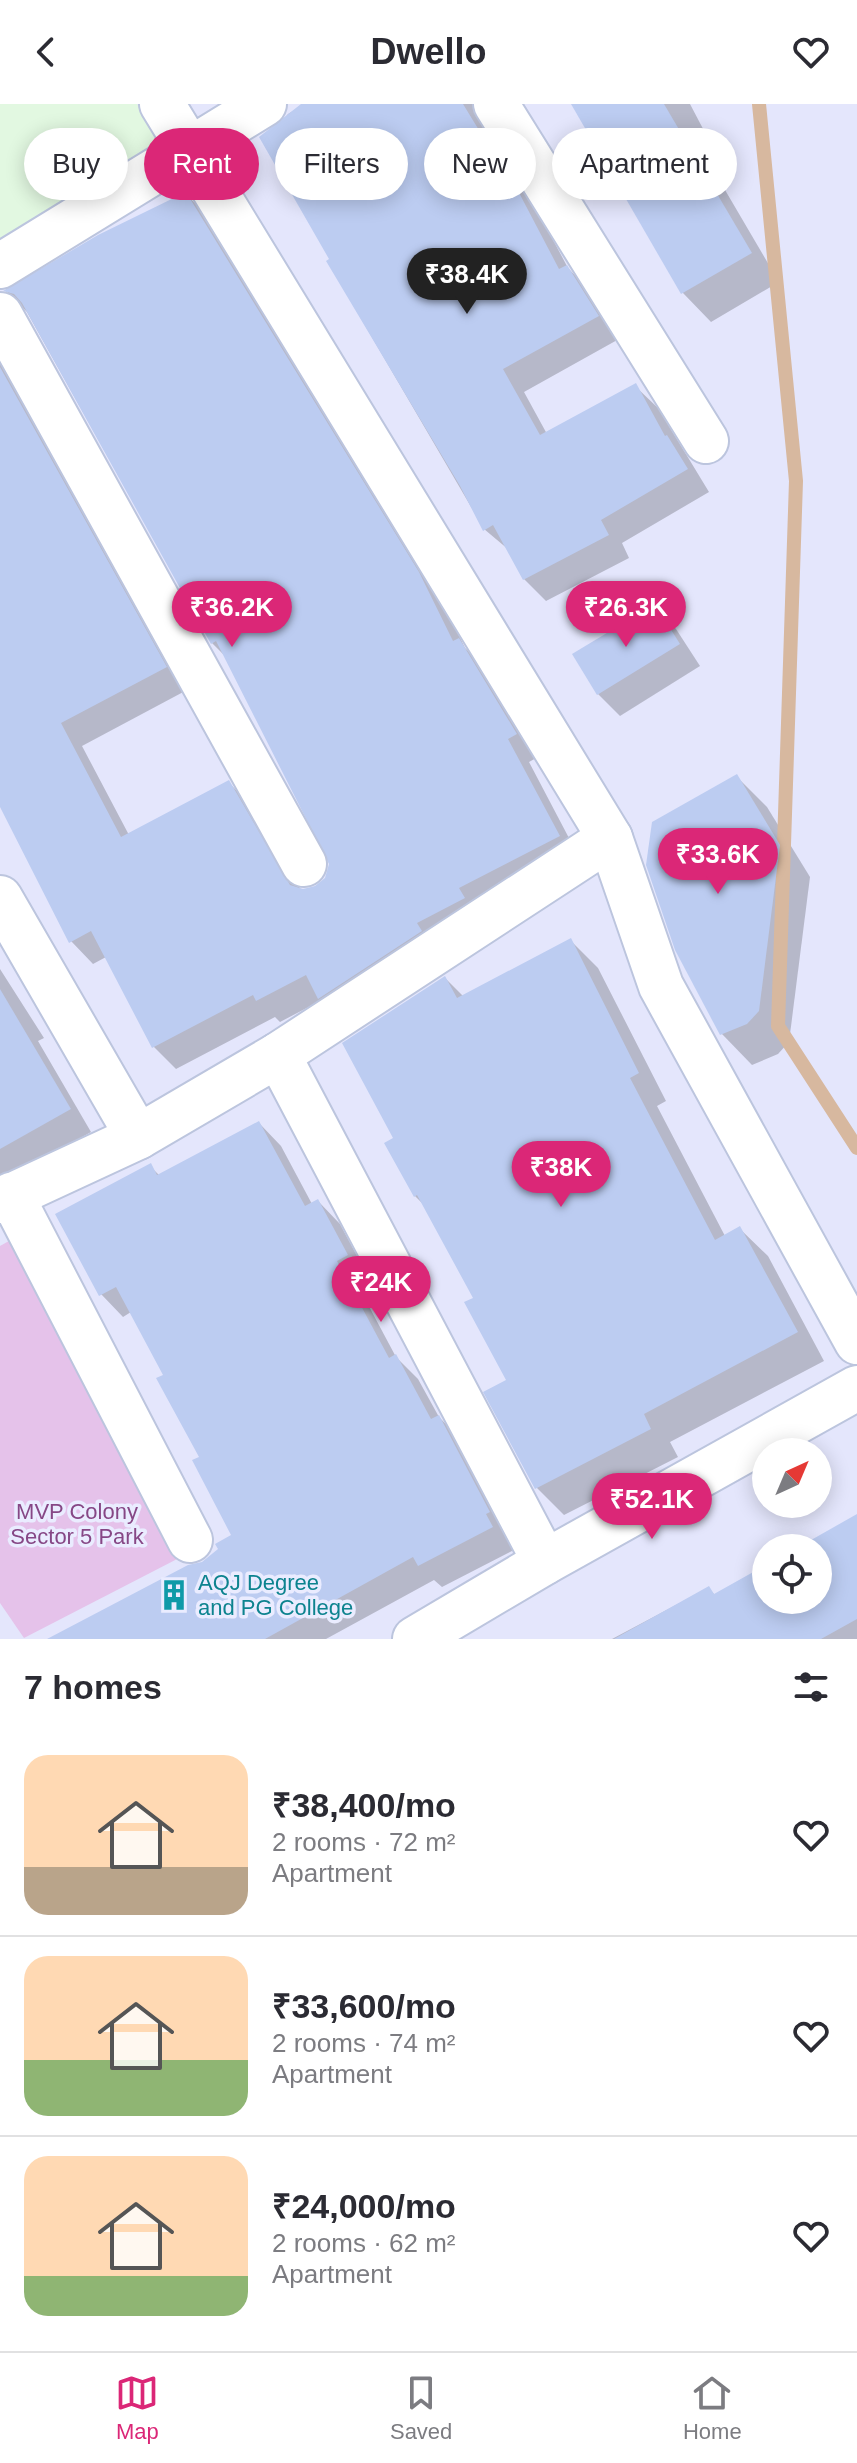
<!DOCTYPE html>
<meta charset="utf-8">
<style>
body{margin:0;font-family:Helvetica,sans-serif;background:#f7f7f7;color:#2b2b33;height:100vh;display:flex;flex-direction:column;font-size:30px;white-space:nowrap}
*{box-sizing:border-box;margin:0}
p{font-size:26px;color:#7c7c81}
.icon{flex:none;width:44px;height:44px;fill:none;stroke:currentColor;stroke-width:2;stroke-linecap:round;stroke-linejoin:round}
.map{position:relative;height:1535px;overflow:hidden}
.side{display:flex;flex-direction:column;background:#fff;flex:1}
.side>*{flex:none}
.top-card{position:absolute;left:24px;top:24px;width:810px;height:72px;display:flex;gap:16px}
.needle{width:52px;rotate:44deg}
.controls{position:absolute;left:752px;top:1334px;display:grid;gap:16px}
.controls a{display:grid;place-items:center;width:80px;height:80px;border-radius:50%;background:#fff;box-shadow:0 4px 20px #0003;font-size:40px}
.price{position:absolute;translate:-50% -68px;padding:0 18px;border-radius:28px;background:#db2777;color:#fff;font-size:26px;line-height:52px;filter:drop-shadow(0 2px 4px #0008)}
.price::after{content:'';position:absolute;left:50%;top:48px;width:24px;height:18px;margin-left:-12px;background:inherit;clip-path:polygon(0 0,100% 0,50% 100%)}
.price.active{background:#222;color:#fff}
ul{padding:0;list-style:none}
li{display:flex;align-items:center;gap:24px;height:200px;padding:0 24px}
li+li{border-top:2px solid #e1e1e2}
li span{display:grid;place-items:center;flex:none;width:224px;height:160px;border-radius:24px;color:#555}
li>.icon{margin-inline-start:auto}
span .icon{width:96px;height:96px;fill:#fffc;stroke-width:1}
li b{font-size:34px}
h2{display:flex;justify-content:space-between;align-items:center;height:96px;padding:0 24px;font-size:34px}
.chip{padding:0 28px;border-radius:36px;background:#fff;box-shadow:0 4px 20px #0003;font-size:28px;line-height:72px}
.chip.active{background:#db2777;color:#fff}
header{display:flex;justify-content:space-between;align-items:center;height:104px;padding:0 24px;background:#fff;font-size:36px;font-weight:700}
.tab-bar{display:flex;justify-content:space-around;align-items:center;height:112px;border-top:2px solid #e1e1e2;background:#fff;font-size:22px;color:#7c7c81}
.tab-bar a{display:grid;justify-items:center;gap:4px}
.tab-bar .active{color:#db2777}
.map>svg:first-child{display:block}
.education{fill:#e2f8e1}
.green{fill:#e5c2ea}
.shadow{fill:#0003}
.lines{fill:none;stroke-linecap:round;stroke-linejoin:round}
.stream{stroke:#d7b89f;stroke-width:14}
.building{fill:#bcccf1}
.street-casing{stroke:#bcc5de;stroke-width:48}
.street{stroke:#fff;stroke-width:44}
.labels{text-anchor:middle;dominant-baseline:central;stroke-width:7;stroke-linejoin:round;paint-order:stroke}
.park-label{font-size:22px;fill:#864786;stroke:#eaecff}
.culture-label{font-size:22px;fill:#0d838f;stroke:#eaecff;text-anchor:start}
</style>
<header><svg class="icon" aria-label="back" viewBox="0 0 24 24"><path d="M15 5l-7 7 7 7"/></svg>Dwello<svg class="icon" aria-label="heart" viewBox="0 0 24 24"><path d="M12 20l-8-8c-3-5 5-10 8-4 3-6 11-1 8 4z"/></svg></header>
<div class="map">
<svg width="857" height="1535" viewBox="0 0 857 1535">
<rect width="100%" height="100%" fill="#e4e6fc"/>
<path class="education" d="M0,0H137L160,38L0,135Z"/>
<path class="green" d="M16,1133L181,1453L24,1534L0,1499V1142Z"/>
<g class="shadow">
<path d="M305,0H486L474,7L526,85L568,164L588,185L619,235L524,288L547,330L635,282L658,304L709,388L622,439L629,454L546,497L524,475L509,446L484,425L328,158L332,156L279,22L288,10Z"/>
<path d="M575,0H690L711,40L701,45L779,178L711,218L683,189Z"/>
<path d="M186,90L208,113L440,493L465,544L481,559L538,653L529,658L580,755L342,916L322,896L280,918L275,913L176,965L154,943L106,853L93,860L71,837L0,700V248L187,586L82,642L129,731L229,679L251,701L301,786L316,784L327,775L331,761L226,553L212,539L27,208L6,187Z"/>
<path d="M654,502L676,525L700,562L620,612L598,590Z"/>
<path d="M737,673L767,703L810,773L789,938L778,950L752,961L722,930Z"/>
<path d="M570,836L598,864L666,997L657,1002L725,1132L740,1125L768,1152L824,1257L670,1338L678,1353L564,1411L536,1383L508,1277L476,1195L426,1103L415,1092L395,1035L445,874L464,893Z"/>
<path d="M0,865L44,934L38,937L91,1028L0,1080Z"/>
<path d="M259,1019L281,1042L312,1100L318,1097L340,1120L369,1174L357,1180L396,1253L418,1275L439,1313L461,1336L514,1446L442,1483L434,1476L326,1535H67L203,1460L234,1432L165,1271L131,1208L123,1213L101,1190L150,1062L160,1072Z"/>
<path d="M857,1412V1535H612L708,1484L715,1491L766,1463V1496H818V1444H800Z"/>
</g>
<g class="lines">
<path class="stream" d="M759,0L796,377L778,922L857,1044"/>
</g>
<g class="building">
<path d="M301,0H463L496,54L499,52L504,60L559,165L567,161L599,212L503,265L540,331L636,279L665,332L667,331L688,365L601,416L609,431L523,476L493,421L483,427L460,382L326,157L329,155L259,33Z"/>
<path d="M571,0H664L752,149L681,190Z"/>
<path d="M186,88L419,468L453,537L459,534L517,630L508,635L560,732L459,784L465,794L417,819L422,827L318,895L306,871L256,897L253,891L152,944L91,827L69,839L0,703V263L167,563L61,619L121,733L229,676L290,781L303,785L315,782L325,774L329,760L216,537L211,540L22,199L14,190L3,187L98,131Z"/>
<path d="M655,500L680,540L597,591L572,550Z"/>
<path d="M737,670L780,741L759,907L747,920L720,931L675,846L646,761L652,718Z"/>
<path d="M571,834L639,969L630,974L715,1136L740,1122L798,1228L644,1310L651,1325L535,1385L483,1288L506,1276L464,1198L473,1194L417,1091L414,1093L384,1039L393,1034L342,939L445,872L457,894Z"/>
<path d="M0,885L71,1005L0,1045Z"/>
<path d="M259,1017L305,1102L318,1095L348,1151L337,1157L389,1254L396,1250L431,1315L439,1311L490,1408L486,1410L493,1423L418,1462L413,1453L265,1535H47L188,1461L202,1458L218,1445L215,1440L231,1431L192,1356L199,1353L156,1274L163,1271L116,1183L99,1192L55,1110L151,1059L157,1071Z"/>
<path d="M857,1410V1515L821,1535H614L709,1482L714,1490L766,1461V1496H818V1444H797Z"/>
</g>
<g class="lines">
<defs>
<g id="street">
<path d="M496,0L706,337"/>
<path d="M0,162L264,0"/>
<path d="M0,211L304,760"/>
<path d="M610,734L661,882L857,1238"/>
<path d="M0,794L138,1033L278,951L610,734L162,0"/>
<path d="M278,951L545,1458"/>
<path d="M11,1091L190,1436"/>
<path d="M0,1097L138,1033"/>
<path d="M415,1535L545,1458L857,1284"/>
</g>
</defs>
<use href="#street" class="street-casing"/>
<use href="#street" class="street"/>
</g>
<defs>
<symbol id="building-bare" viewBox="-9 -9 18 18"><path d="M-4-6H4V6H1V3H-1V6H-4ZM-2.5-4.3h1.7v1.8h-1.7ZM.8-4.3h1.7v1.8H.8ZM-2.5-1h1.7V.8h-1.7ZM.8-1h1.7V.8H.8Z" fill="#0f9aa8" stroke="#eaecff" stroke-width="2.5" paint-order="stroke"/></symbol>
</defs>
<g fill-rule="evenodd">
<use href="#building-bare" x="152" y="1469" width="44" height="44"/>
</g>
<g class="labels">
<g class="park-label">
<text x="77" y="1407">MVP Colony<tspan x="77" dy="25">Sector 5 Park</tspan></text>
</g>
<g class="culture-label">
<text x="198" y="1478">AQJ Degree<tspan x="198" dy="25">and PG College</tspan></text>
</g>
</g>
</svg>
<div class="controls">
<a><svg class="needle" viewBox="-14 -14 28 28"><path d="M0-13l5 13h-10z" fill="#e53935"/><path d="M0 13l5-13h-10z" fill="#7c7c81"/></svg></a>
<a><svg class="icon" aria-label="locate" viewBox="0 0 24 24"><circle cx="12" cy="12" r="6"/><path d="M12 2v4M12 18v4M2 12h4M18 12h4"/></svg></a>
</div>
<b class="price active" style="left:467px;top:212px">₹38.4K</b>
<b class="price" style="left:232px;top:545px">₹36.2K</b>
<b class="price" style="left:626px;top:545px">₹26.3K</b>
<b class="price" style="left:718px;top:792px">₹33.6K</b>
<b class="price" style="left:561px;top:1105px">₹38K</b>
<b class="price" style="left:381px;top:1220px">₹24K</b>
<b class="price" style="left:652px;top:1437px">₹52.1K</b>
<div class="top-card">
<a class="chip">Buy</a>
<a class="chip active">Rent</a>
<a class="chip">Filters</a>
<a class="chip">New</a>
<a class="chip">Apartment</a>
</div>
</div>
<section class="side">
<h2>7 homes<svg class="icon" aria-label="filters" viewBox="0 0 24 24"><path d="M4 7h16M4 17h16"/><circle cx="9" cy="7" r="2"/><circle cx="15" cy="17" r="2"/></svg></h2>
<ul>
<li><span style="background:linear-gradient(#ffd9b3 70%,#b9a48a 0)"><svg class="icon" aria-label="home" viewBox="0 0 24 24"><path d="M3 11l9-7 9 7M6 9v11h12V9"/></svg></span><div><b>₹38,400/mo</b><p>2 rooms · 72 m²</p><p>Apartment</p></div><svg class="icon" aria-label="heart" viewBox="0 0 24 24"><path d="M12 20l-8-8c-3-5 5-10 8-4 3-6 11-1 8 4z"/></svg></li>
<li><span style="background:linear-gradient(#ffd9b3 65%,#8fb573 0)"><svg class="icon" aria-label="home" viewBox="0 0 24 24"><path d="M3 11l9-7 9 7M6 9v11h12V9"/></svg></span><div><b>₹33,600/mo</b><p>2 rooms · 74 m²</p><p>Apartment</p></div><svg class="icon" aria-label="heart" viewBox="0 0 24 24"><path d="M12 20l-8-8c-3-5 5-10 8-4 3-6 11-1 8 4z"/></svg></li>
<li><span style="background:linear-gradient(#ffd9b3 75%,#8fb573 0)"><svg class="icon" aria-label="home" viewBox="0 0 24 24"><path d="M3 11l9-7 9 7M6 9v11h12V9"/></svg></span><div><b>₹24,000/mo</b><p>2 rooms · 62 m²</p><p>Apartment</p></div><svg class="icon" aria-label="heart" viewBox="0 0 24 24"><path d="M12 20l-8-8c-3-5 5-10 8-4 3-6 11-1 8 4z"/></svg></li>
</ul>
</section>
<nav class="tab-bar">
<a class="active"><svg class="icon" aria-label="map" viewBox="0 0 24 24"><path d="M3 6l6-2 6 2 6-2v14l-6 2-6-2-6 2zM9 4v14M15 6v14"/></svg>Map</a>
<a><svg class="icon" aria-label="saved" viewBox="0 0 24 24"><path d="M7 4h10v16l-5-4-5 4z"/></svg>Saved</a>
<a><svg class="icon" aria-label="home" viewBox="0 0 24 24"><path d="M3 11l9-7 9 7M6 9v11h12V9"/></svg>Home</a>
</nav>
